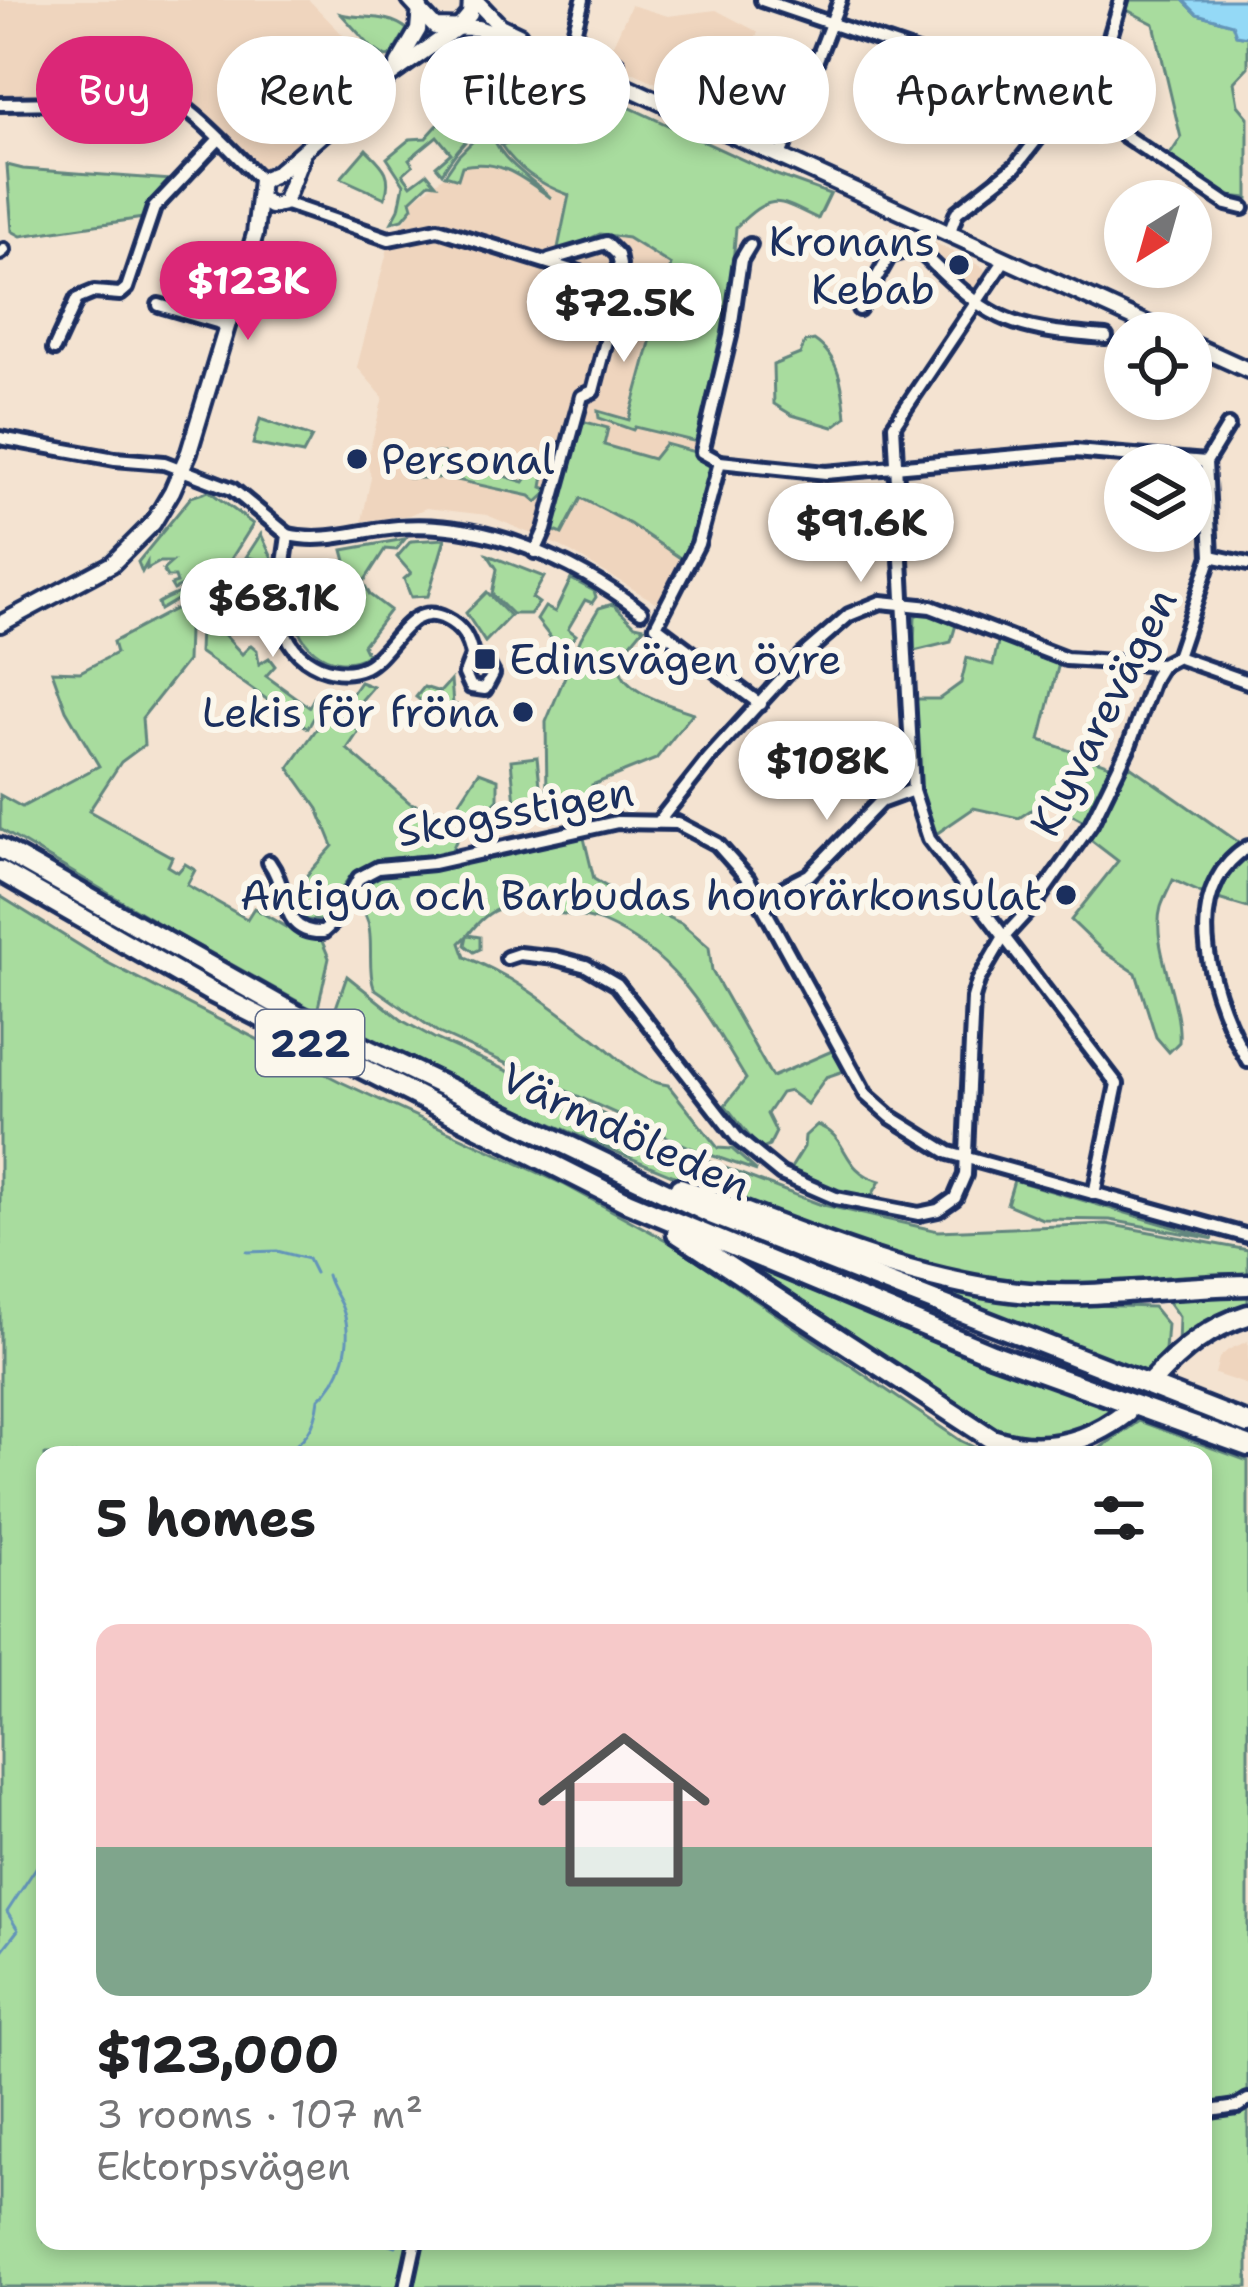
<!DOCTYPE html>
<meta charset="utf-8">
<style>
body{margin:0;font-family:"Shantell Sans",sans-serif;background:#f6f6f6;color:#202124;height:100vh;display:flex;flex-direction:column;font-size:45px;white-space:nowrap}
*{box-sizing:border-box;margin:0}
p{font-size:39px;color:#757577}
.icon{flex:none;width:66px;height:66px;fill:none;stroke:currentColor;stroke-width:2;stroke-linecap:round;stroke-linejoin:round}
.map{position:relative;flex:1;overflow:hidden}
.drawer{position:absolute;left:36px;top:1446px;width:1176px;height:804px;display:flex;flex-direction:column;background:#fff;border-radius:24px;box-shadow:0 6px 18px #0003}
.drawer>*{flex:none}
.banner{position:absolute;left:36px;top:36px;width:1176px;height:108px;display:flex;gap:24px}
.needle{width:78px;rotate:217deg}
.buttons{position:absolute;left:1104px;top:180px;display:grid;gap:24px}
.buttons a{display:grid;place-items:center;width:108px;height:108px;border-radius:50%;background:#fff;box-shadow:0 6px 18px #0003;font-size:60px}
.price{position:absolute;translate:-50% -102px;padding:0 27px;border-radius:42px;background:#fff;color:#222;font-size:39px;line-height:78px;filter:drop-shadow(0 3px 6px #0008)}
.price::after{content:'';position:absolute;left:50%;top:72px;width:36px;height:27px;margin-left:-18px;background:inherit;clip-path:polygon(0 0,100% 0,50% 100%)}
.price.on{background:#db2777;color:#fff}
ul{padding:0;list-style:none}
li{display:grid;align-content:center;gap:24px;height:636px;padding:0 60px}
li+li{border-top:3px solid #e0e0e0}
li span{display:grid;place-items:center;height:372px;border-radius:24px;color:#555}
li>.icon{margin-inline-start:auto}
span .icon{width:216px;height:216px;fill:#fffc;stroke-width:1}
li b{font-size:51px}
h2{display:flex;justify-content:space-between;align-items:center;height:144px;padding:0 60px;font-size:51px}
.pill{padding:0 42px;border-radius:54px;background:#fff;box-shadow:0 6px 18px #0003;font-size:42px;line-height:108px}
.pill.on{background:#db2777;color:#fff}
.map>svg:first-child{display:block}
.built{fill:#efd5be}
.green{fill:#a8dc9e;stroke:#62867e;stroke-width:3}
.water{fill:#94d9f6;stroke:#6495b9;stroke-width:3}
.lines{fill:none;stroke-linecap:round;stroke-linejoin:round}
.stream{stroke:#6495b9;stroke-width:3}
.street-casing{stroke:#1b2f5e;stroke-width:20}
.secondary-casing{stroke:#1b2f5e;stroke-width:22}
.highway-casing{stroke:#1b2f5e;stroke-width:27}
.street{stroke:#fbf7ec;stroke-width:10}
.secondary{stroke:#fbf7ec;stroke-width:14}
.highway{stroke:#fbf7ec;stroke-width:18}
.poi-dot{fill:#1b2f5e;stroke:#fbf7ec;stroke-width:4.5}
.labels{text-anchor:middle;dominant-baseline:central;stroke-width:12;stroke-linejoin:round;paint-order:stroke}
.shield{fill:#fbf7ec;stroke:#5e6b89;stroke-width:3}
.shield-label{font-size:39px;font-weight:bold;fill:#1b2f5e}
.poi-label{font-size:42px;fill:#1b2f5e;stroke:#fbf7ec;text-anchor:end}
.street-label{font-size:42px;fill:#1b2f5e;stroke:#fbf7ec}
</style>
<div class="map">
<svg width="1248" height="2287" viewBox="0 0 1248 2287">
<rect width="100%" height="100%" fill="#f4e3d1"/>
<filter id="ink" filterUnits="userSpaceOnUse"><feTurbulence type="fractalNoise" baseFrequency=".00833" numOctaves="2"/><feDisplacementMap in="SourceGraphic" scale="24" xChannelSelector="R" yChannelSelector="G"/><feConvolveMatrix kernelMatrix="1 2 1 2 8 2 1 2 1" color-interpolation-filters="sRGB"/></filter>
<g filter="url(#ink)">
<g class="built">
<path d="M0,0H309L377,70L283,158L258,169L170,89L155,80L52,102L0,100Z"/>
<path d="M631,5L668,16L716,10L758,32L725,114L606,60Z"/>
<path d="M504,117L526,138L569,194L568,211L577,246L599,234L628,238L671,265L731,288L719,360L697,442L702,457L714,468L686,562L664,599L655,602L562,547L487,515L426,508L410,515L362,521L371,477L367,461L383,397L357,367L388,248L413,207L412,201L445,175L458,156L486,128L492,129Z"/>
<path d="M926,238L984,268L987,277L968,306L918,253Z"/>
<path d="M1248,1341V1385L1215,1374L1219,1358L1228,1350Z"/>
</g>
<g class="green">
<path d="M1129,0H1183L1197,14L1233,24L1236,35L1248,37V67L1234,82L1238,105L1248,117V198L1226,196L1169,156L1181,138L1154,24L1127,10Z"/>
<path d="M341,14C365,20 386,13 407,29L391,56L386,57L372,48Z"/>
<path d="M448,48C474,60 500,60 526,69C546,75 560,86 583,86L774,174L830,194L818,219C776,198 771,193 736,227L731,288L697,442L635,427L633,430L599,418L598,411L629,420L671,265L628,238L600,234L557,253L569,195C541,185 518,170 501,145L525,137L504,117C477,123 456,150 442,173L436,166L451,153L437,136L409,159L413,165L403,174L411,185L427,173L436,184L429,183L411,200L413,207L403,219L392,222L399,209L404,184L387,158L410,139L426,138L473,86L443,51Z"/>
<path d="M486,128H491C496,161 532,177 551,198C522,177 500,158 462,166L458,179L445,175L458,156Z"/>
<path d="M366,149C383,166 393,173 385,198L341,178Z"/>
<path d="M7,165L23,169L172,180L143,218L21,236L12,231Z"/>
<path d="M814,340C840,357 843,388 846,417L833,427L792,415L774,404L773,365L800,354L805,342Z"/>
<path d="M260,419L312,437L303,454L253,444Z"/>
<path d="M582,421L608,428L604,445L653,459L665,444L695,452L714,468L712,486L686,562L630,524L581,498L562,534L550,529Z"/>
<path d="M437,453H443V458L524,482L531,472L544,476L542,487L550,490L537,502L530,496L448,478H408L405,464Z"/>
<path d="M209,491L253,524L218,580L216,577L160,610L158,603C171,595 190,591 197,578L174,590L171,585L177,583L175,577H167L163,570L172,562H160L147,569V563L142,572L138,562L191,497Z"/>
<path d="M261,534L272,558L264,606L257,597H262L268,562L247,557L242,578L248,581C244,604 234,611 218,628L242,654L251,645L257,650L259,664L269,658L275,666L266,676L309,707L314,698L323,702L308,728L199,652L200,628Z"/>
<path d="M405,539L396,550L385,549L365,580H345L331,566L346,561L343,550Z"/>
<path d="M445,539L428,596L411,597L404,579L411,573L397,557L411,541Z"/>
<path d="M488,555L544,577L532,598L539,603L530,614H512L492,594L497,569Z"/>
<path d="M571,579L594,591L596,597L592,603L585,600L568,629L576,635L566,647L557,646L537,620L545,607L555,612Z"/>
<path d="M218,581L188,631L187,661L142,718L144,745L121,762L89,811L172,857L168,866L178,872L185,864L195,870L187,885L247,919L254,908L294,932L321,939L329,958L317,1012L170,930L0,829V795L22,807L99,766L66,710L52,671L80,672L116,653L113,642L190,601Z"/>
<path d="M344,583L364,584L370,595L390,610L363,645L368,655C329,678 289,640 294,600L314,614Z"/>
<path d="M487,592L510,616L485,642L466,613Z"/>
<path d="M613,604L635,625L644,627C637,636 624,649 621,659C612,691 672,705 693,713L656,759L592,785L599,817L576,823L547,794L546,722L581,638L599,608Z"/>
<path d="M924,612L957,621L951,642L914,651L915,616Z"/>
<path d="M999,638L1059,663L1040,740L1115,767L1086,822L1057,807L1040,804L1019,818L974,808L936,834L921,807L913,699H939L961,683L967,658L993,665Z"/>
<path d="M451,680L453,704L470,709L467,725L446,708L459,722L457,728L416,697L424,687L440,692Z"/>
<path d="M360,682L373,687L345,719L359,731L347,749L410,803L442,812L458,837L450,854C420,857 371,853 349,878C339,890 334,907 326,921L306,920L293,910L299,884L333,846L318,809L289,768L342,693L349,698Z"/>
<path d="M537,757L543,813L516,814L511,760Z"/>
<path d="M1127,764L1241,844L1206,895L1173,880C1169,889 1164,898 1161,907C1150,946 1182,1000 1179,1042L1169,1052L1156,1037L1136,973L1103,951L1071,920L1118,861L1088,838Z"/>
<path d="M479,772L498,779V799L475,822L459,803Z"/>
<path d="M583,834L594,879L632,902L681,923L709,947L712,971L772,1077L832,1051L844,1071L826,1077L807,1104L790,1091L781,1093L767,1114L776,1132L769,1146L760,1150L725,1105L746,1079C707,1015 677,955 604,923C588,916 567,915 549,912C509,905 494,900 468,935L480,937V949L474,952L465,945L467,936L460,943L465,957C512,975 551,1006 591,1036C618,1055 633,1080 668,1085L718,1148L732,1149L757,1171L696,1150L439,1033L374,988C364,961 382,915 351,903L358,890L390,870H429Z"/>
<path d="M1248,853V908L1218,899L1230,872Z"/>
<path d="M0,896L108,963L341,1082L565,1185L675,1245L961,1441L991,1455H45V2241H1203V1455H1090L1139,1421L1248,1461V2287H0Z"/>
<path d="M347,976L403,1021L434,1038L712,1163L819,1204L938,1231L1107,1224L1248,1250V1275C1181,1276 1115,1293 1048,1286C959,1278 876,1250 792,1221C635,1165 481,1094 332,1019Z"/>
<path d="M817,1125C850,1136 840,1171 880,1181L870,1199L821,1188L793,1174L791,1168L804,1147L805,1136Z"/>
<path d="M1014,1180L1214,1239L1110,1220L1042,1219L1007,1204Z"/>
<path d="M736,1260L915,1334L1118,1410C1071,1437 1031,1447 980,1425Z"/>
<path d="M859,1266L1020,1303L1153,1307L1167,1324L1165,1350L1147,1377Z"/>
<path d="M1248,1291V1308L1178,1346L1179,1317L1164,1296Z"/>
</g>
<path class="water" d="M1183,0H1248V37L1236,35L1232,24L1197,14Z"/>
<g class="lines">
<g class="stream">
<path d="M247,1252L277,1251L308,1259L315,1273"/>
<path d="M280,1455C305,1442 316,1427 319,1399C342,1379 354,1341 343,1310C339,1298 330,1288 327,1275"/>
<path d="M0,1953L18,1930L7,1912L45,1854"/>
<path d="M382,2241L396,2246"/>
</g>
<defs>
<g id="street">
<path d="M583,0L574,33L578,39L617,63L610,78"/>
<path d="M762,0L1088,111L1227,204L1243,208"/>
<path d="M0,104L68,103L146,89C185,95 232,153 261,180"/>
<path d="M780,156L840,0"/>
<path d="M284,203L389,239L438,229L600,279H611L620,265L618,255L606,243L549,260"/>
<path d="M949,234L957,212L1016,166L1086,77L1110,37L1121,0"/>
<path d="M0,253L4,250"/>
<path d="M1004,261L894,425L913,790L929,839L1117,1084L1094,1194"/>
<path d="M159,305L227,325"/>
<path d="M859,309L889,256L916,247C989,320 1003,329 1106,337"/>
<path d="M54,349L77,299L94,292L120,294L127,288L154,208L218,140"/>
<path d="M0,438L115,459L164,463L232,489L288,535C282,584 264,643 320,667C336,673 350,674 365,667C393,653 409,599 446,619C462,627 469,639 472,656L465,674L471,687L485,689L493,674L487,663L472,656"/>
<path d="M720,462L702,452L730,336L741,260L750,245"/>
<path d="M1206,462L1228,426"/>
<path d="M288,535C325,544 360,530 398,527C486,520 573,560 641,611"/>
<path d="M535,552L545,530L582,396L593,391L618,295"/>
<path d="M1211,556L1248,564"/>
<path d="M1177,657L1248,682"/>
<path d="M760,704L656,626L698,544L720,462L826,473L1075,451L1206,462"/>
<path d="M660,820L709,758L803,655L849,615L881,602L931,607L1066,659L1162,665"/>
<path d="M1248,847C1174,893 1214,1003 1248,1061"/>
<path d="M269,862C291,892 278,934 323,932L335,921L359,878L378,868L433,863L617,822L677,823L717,844L748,879L866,1095L891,1117L949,1153L1248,1236"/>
<path d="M760,900L809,875L880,802L913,790"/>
<path d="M507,958L519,954L556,958L586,966L617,984L738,1139L781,1174L836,1198L919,1214L938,1210L955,1198L965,1175L973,998L978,981L1003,938L1036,902L1091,824L1129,746L1154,678L1162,665L1177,657L1211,556L1206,462"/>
<path d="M1203,2112L1237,2107L1248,2100"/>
<path d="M406,2287L416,2241"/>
</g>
<g id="secondary">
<path d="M410,0L435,27L478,28L577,64L1167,333"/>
<path d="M475,0L500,26L519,35"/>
<path d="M398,64L418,30L420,8"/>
<path d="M260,199L271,206L284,203L302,156"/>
<path d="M1191,344L1248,370"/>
<path d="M0,624L112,564L153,523L172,491L189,452L255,234L261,180L276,174L392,74L461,25L470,14L471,0"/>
</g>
<g id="highway">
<path d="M0,848L298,1016L711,1214L1248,1424"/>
<path d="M0,871L211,992L627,1202L992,1354L1248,1446"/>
<path d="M680,1188C791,1228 909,1283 1029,1293C1103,1298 1175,1286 1248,1285"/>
<path d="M677,1233L992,1439C1040,1455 1086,1444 1126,1413"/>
<path d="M1153,1380C1181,1350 1209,1327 1248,1315"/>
</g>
</defs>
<use href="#street" class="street-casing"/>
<use href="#secondary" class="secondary-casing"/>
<use href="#highway" class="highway-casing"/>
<use href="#street" class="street"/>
<use href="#secondary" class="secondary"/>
<use href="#highway" class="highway"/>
</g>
</g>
<g class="poi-dot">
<circle cx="959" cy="265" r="12"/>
<circle cx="357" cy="459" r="12"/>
<rect x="473" y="647" width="24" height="24" rx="6"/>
<circle cx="523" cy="712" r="12"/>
<circle cx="1066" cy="895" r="12"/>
</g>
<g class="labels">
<rect class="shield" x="256" y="1010" width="108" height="66" rx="9"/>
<g class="shield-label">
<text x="310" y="1043">222</text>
</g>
<g class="poi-label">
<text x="935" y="241">Kronans<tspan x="935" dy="48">Kebab</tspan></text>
<text x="381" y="459" text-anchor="start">Personal</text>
<text x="509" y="659" text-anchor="start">Edinsvägen övre</text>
<text x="499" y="712">Lekis för fröna</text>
<text x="1042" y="895">Antigua och Barbudas honorärkonsulat</text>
</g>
<g class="street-label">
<text transform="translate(1103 712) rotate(-63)">Klyvarevägen</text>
<text transform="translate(515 811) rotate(-10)">Skogsstigen</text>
<text transform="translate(626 1131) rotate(25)">Värmdöleden</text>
</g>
</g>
</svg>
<div class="buttons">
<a><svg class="needle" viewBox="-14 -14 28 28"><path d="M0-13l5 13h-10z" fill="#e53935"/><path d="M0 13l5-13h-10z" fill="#757577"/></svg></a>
<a><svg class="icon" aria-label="locate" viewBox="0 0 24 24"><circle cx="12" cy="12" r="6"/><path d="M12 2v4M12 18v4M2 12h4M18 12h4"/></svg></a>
<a><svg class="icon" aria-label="layers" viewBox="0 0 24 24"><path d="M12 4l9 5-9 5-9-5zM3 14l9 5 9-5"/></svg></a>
</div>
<b class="price on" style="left:248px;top:343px">$123K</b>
<b class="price" style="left:624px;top:365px">$72.5K</b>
<b class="price" style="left:861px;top:585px">$91.6K</b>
<b class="price" style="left:273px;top:660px">$68.1K</b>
<b class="price" style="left:827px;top:823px">$108K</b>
<div class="banner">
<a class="pill on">Buy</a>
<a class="pill">Rent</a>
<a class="pill">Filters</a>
<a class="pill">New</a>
<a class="pill">Apartment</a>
</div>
<section class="drawer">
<h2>5 homes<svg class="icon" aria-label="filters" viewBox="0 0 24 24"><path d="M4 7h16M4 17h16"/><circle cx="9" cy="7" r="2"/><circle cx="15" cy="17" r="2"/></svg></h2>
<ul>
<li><span style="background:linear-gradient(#f6c9c9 60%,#7fa58c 0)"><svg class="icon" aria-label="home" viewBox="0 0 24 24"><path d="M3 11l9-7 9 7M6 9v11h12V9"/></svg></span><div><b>$123,000</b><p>3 rooms · 107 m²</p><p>Ektorpsvägen</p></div></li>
</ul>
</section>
</div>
